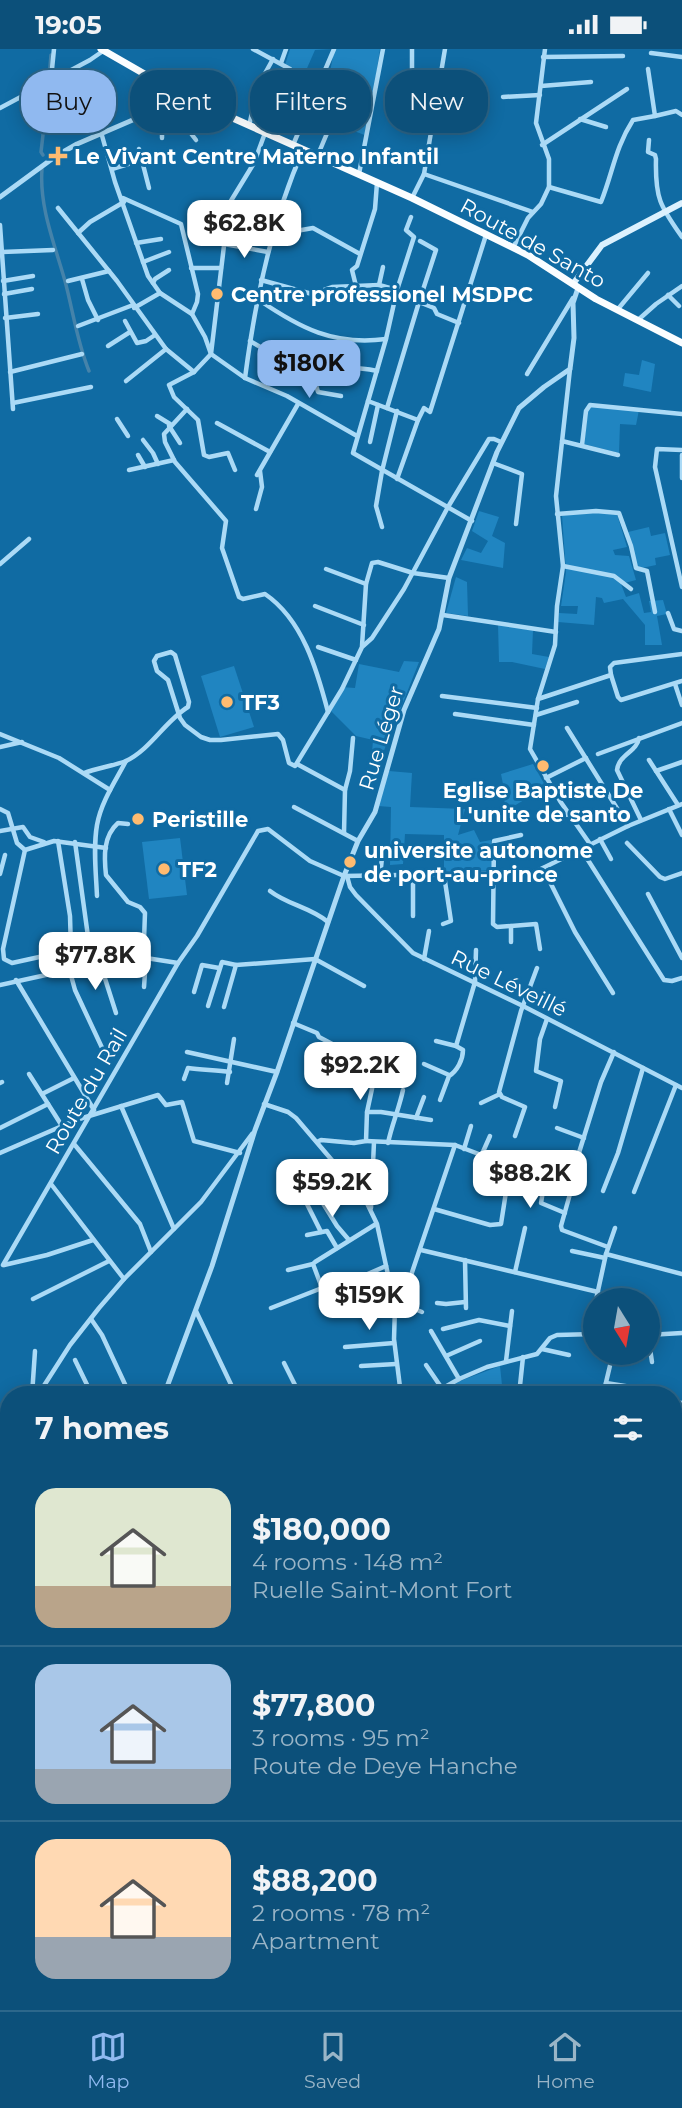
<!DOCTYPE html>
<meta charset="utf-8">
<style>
body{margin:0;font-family:Montserrat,sans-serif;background:#1a5a81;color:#f1f3f6;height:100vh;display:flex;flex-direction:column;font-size:26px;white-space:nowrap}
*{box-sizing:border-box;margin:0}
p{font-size:23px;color:#9ab5c7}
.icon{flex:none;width:38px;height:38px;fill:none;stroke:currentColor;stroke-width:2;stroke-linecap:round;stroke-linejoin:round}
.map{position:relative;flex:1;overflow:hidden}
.drawer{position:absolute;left:0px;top:1337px;width:682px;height:625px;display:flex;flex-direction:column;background:#0c507a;border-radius:28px 28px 0 0;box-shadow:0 4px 18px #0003,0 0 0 2px #2c678b}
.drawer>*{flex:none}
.guide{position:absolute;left:21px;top:21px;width:640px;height:63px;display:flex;gap:14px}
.needle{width:46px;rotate:169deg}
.tools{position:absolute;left:583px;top:1239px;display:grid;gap:14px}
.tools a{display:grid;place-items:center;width:77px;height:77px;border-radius:50%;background:#0c507a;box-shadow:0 4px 18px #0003,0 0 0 2px #2c678b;font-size:35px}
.price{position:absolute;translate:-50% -60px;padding:0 16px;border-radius:14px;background:#fff;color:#222;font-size:23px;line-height:46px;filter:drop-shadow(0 2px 4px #0008)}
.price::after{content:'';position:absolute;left:50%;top:42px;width:21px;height:16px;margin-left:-10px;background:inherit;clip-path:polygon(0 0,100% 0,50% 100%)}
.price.active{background:#90b9f0;color:#111}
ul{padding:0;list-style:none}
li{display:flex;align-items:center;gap:21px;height:175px;padding:0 35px}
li+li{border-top:2px solid #2c678b}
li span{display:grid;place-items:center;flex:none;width:196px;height:140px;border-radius:21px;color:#555}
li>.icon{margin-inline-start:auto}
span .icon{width:84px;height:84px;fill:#fffc;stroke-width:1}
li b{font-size:30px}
h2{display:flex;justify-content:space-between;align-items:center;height:84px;padding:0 35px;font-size:30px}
.pill{padding:0 24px;border-radius:28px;background:#0c507a;box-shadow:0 4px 18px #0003,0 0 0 2px #2c678b;font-size:24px;line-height:63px}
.pill.active{background:#90b9f0;color:#111}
.status{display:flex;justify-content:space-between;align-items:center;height:49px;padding:0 35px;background:#0c507a;direction:ltr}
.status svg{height:19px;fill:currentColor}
.dock{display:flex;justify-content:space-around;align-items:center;height:98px;border-top:2px solid #2c678b;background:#0c507a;font-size:19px;color:#9ab5c7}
.dock a{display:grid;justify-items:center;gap:4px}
.dock .active{color:#90b9f0}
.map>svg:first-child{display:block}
.green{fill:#2085c1}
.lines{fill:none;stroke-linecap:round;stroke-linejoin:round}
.canal{stroke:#4583aa;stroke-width:3.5}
.minor{stroke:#abdaf6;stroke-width:4.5}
.tertiary{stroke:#abdaf6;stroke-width:5}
.secondary{stroke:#dcf1fe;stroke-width:6}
.primary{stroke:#fafdff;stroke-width:7}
.poi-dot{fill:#ffbb70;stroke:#106ba3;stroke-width:2.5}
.labels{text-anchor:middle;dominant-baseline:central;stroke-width:6;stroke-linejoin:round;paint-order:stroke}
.poi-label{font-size:21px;font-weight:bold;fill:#fff;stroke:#106ba3;text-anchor:start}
.street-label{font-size:21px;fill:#fff;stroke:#106ba3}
</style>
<div class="status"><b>19:05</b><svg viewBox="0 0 49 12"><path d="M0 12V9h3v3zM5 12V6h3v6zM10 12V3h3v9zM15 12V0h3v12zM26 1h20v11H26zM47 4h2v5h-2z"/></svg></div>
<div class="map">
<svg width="682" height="1961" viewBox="0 0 682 1961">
<rect width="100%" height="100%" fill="#106ba3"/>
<g class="green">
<path d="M290,0H332L315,1L304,26L285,16Z"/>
<path d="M332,0H380L367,87L331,73L336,56L325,51L334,1Z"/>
<path d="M642,311L655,315L651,343L623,337L625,324L639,326Z"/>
<path d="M589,355L639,361L636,376L620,375L619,404L584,395Z"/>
<path d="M479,462L499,468L492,487L505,494L503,519L461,511L467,499L481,504L488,492L472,482Z"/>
<path d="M602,463L617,465L627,498L613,501L615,506L629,507L636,531L621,535L626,548L639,544L644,564L651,563L649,552L663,551L667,565L657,567L662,596H645V576L623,550L604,554L602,549L596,548L594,576L558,573L559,564L577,565L578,557H561L566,523L562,466Z"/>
<path d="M649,478L651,487L665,484L670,506L655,509L656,516L637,520L628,483Z"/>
<path d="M456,528L467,533L468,567L446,564Z"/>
<path d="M498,575L533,581L532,605L549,608L545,620L512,613H499Z"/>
<path d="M404,612L419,613L383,704H372L373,691L356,687L331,662L341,638L355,639L359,615L399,623Z"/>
<path d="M234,617L254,678L220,688L201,627Z"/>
<path d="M533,715L546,738L507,761L500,737L503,735L501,725Z"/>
<path d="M389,722L412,724L410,758L465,760L458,786L474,781L480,793L491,791L493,821L444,824V786L405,785L403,815L390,816L391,758L378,757Z"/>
<path d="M180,789L187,846L149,850L142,793Z"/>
<path d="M500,1317L503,1346H443L442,1343L460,1332Z"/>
</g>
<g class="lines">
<g class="canal">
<path d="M49,29L51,6"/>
<path d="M43,106L41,103L49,34"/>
<path d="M42,120C39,158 55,196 65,232C73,262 77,293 89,322"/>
</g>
<g class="minor">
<path d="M253,0L290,20"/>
<path d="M412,0V31"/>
<path d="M651,4L682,8"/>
<path d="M543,8L623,7"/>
<path d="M281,14L286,0"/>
<path d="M648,20L655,67L676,62L682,66"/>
<path d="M51,30L54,0"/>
<path d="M541,37L591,33"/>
<path d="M503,48L540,46"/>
<path d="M0,59L90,11L103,2"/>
<path d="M160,60L162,75L186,78L196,91"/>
<path d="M580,70L606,78"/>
<path d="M162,75V89"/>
<path d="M249,77L258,37L273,10"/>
<path d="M101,83L115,133L148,227L160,244L192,265L205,288L211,305L245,329L287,347L357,387"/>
<path d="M649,91L648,103L655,106L656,110C655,149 660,157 682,188"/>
<path d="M293,96L334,0"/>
<path d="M542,96L627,40"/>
<path d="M139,100L149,139"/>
<path d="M317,108L344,44"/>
<path d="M112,120L141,111"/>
<path d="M359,125L383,0"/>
<path d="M424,125L533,163"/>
<path d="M549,138L601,153C613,123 615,99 633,71L655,67"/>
<path d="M123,149L181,175L198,245L197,253L192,265"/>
<path d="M412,149L424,125L445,0"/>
<path d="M58,159L117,232L166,300L194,323"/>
<path d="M411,168L406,181L414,188L397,241L386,290L353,404L472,472"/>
<path d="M0,176L13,360"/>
<path d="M78,184L90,173L124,153"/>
<path d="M273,186L313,179L360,205"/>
<path d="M420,192L436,201L419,253L434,259L437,265L459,274"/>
<path d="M136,194L161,190"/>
<path d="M224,195L268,203"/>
<path d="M513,199L528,169L541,155L549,138V110L536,74L545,0"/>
<path d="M2,203L53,201"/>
<path d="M143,213L169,203"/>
<path d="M191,219H221"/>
<path d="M82,230L88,251L98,271"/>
<path d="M261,231L312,245L332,238L356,237L379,236L397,241"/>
<path d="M3,232L33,227"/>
<path d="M68,232L109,222"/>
<path d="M153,234L155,230L169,221"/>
<path d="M379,236L383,218"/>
<path d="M356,237L352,221L357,217L375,160L377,134"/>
<path d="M4,245L32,240"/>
<path d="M668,246L679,257"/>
<path d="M259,251C300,279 334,297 386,290"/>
<path d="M134,259L160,244"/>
<path d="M618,260L648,224"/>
<path d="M5,269L38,265"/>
<path d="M638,271L656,255L682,237"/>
<path d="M125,272L137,294L146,292L155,286"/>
<path d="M78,277L133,256"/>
<path d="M250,292C267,302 291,316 311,318C333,320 356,317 377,322"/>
<path d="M108,297L130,283"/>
<path d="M311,318L318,343L341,347"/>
<path d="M570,320L556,447L563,517L557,557L555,596L538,650L530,700L560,752L590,795"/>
<path d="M10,323L82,305"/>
<path d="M527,325L573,249"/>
<path d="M245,329C255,252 271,173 303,101"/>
<path d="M126,332L166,300"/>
<path d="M368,352L418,371L424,359L430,363L486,186"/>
<path d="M13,354L91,338"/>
<path d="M387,359L419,253"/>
<path d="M187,360L164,385L165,393L175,413L226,472L222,499L239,548L243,550L265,545C303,571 317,621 328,663"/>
<path d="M157,367L170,375"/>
<path d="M117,370L128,387"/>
<path d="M217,374L270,403"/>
<path d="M169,377L180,394"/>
<path d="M143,391L153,404L158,415"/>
<path d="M562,392L618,406"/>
<path d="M370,393L378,356"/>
<path d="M582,396L586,362L590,356L682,365"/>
<path d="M682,401L657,400L655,418L682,538"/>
<path d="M138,406L145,418"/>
<path d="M682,406V429"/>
<path d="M493,414L522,425L516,475"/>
<path d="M129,421L174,411"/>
<path d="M235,421L228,404L209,408L204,406L198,371L174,348L169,336L194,323L211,305L229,155L254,114L265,84"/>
<path d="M257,426L298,355"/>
<path d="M397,430L418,371"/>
<path d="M256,460L262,438L260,422"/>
<path d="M557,465L596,462L619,464L631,497L636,519L647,522L655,563"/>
<path d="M382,478L376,457L382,422L397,362"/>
<path d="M0,515L29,490"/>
<path d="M563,517L614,527L631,540"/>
<path d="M326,520L366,535"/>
<path d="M315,557L364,576"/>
<path d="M668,564L674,580L682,582"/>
<path d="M443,566L556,583"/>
<path d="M362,597L366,535L372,514L378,513L413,524L449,529"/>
<path d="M318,598L356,611"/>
<path d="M611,626L610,618L614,614L682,605"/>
<path d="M675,635L682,656"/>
<path d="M442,647L537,659"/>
<path d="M538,650L611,626L618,648L621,651L682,632"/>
<path d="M455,665L534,676"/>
<path d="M536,666L577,653"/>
<path d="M567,679L628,777"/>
<path d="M0,685L59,709L110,741"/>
<path d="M639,689C637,703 619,705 617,721L641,771"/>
<path d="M0,698L22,693"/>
<path d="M598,705L682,674"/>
<path d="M649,711L678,756"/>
<path d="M297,715L345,741"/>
<path d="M656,722L682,713"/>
<path d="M84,724C97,719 113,717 126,712C151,700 165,672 188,658L189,653L175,606L171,603L157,607L154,612L157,622L168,631L180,669L185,676L201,688L210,691H221L278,685L283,691L289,714L295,717L342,640L362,598L372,589L404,540L448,458L489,390H494L501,393"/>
<path d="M546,729L586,709"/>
<path d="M294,758L358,792"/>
<path d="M0,760L8,764L17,794L25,801L54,792L106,799"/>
<path d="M669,760L682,786"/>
<path d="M541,772L569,765"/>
<path d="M0,782L23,778L30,788L44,793"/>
<path d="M344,784L345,741L350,722L353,689"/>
<path d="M521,786L494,792L493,875L497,878L536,875L540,900"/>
<path d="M600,790L611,810"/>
<path d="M58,792L70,867L71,901"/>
<path d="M75,793L90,902"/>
<path d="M627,794L660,828L665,830L682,824"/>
<path d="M581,800L664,931L672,932L682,929"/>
<path d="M25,801L3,900L4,910L12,914L71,901L90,902L108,896L141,897L144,891L145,864L140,858L128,853L106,826C104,808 103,787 118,774L128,775"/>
<path d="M543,819L575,883L613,944"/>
<path d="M0,825L5,806"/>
<path d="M347,827L350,838L356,846L413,904L523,957L682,1039"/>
<path d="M380,827L383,800"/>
<path d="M270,842C288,856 310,858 328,873"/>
<path d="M648,845L682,909"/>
<path d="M97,847C96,824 93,799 97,776C101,753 116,731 126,712"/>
<path d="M413,867V827"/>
<path d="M443,875L451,872L444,826"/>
<path d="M511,893V877"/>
<path d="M424,910L429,882"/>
<path d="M100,914L116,964"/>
<path d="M69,919L75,941L104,1003"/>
<path d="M16,931L94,1061"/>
<path d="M0,936L119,910L146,909L178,914"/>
<path d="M144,938L146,909"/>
<path d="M194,943L202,916L219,919"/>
<path d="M208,957L222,913L236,916"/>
<path d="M224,958L236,916L315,910L364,937"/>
<path d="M547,970L540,990L536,1022L561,1032L555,1058"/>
<path d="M293,974L317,984L319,988L336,997"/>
<path d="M436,992L456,997L463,1001C463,1011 457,1022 449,1027L440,1051"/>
<path d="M456,997L475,933L476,901"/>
<path d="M187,1003L277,1023"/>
<path d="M384,1004L393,1010L388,1030"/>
<path d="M424,1015L449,1026"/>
<path d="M29,1025L62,1077"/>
<path d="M184,1030L188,1019C202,1021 217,1021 230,1023"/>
<path d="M0,1034L2,1033"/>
<path d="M227,1034L234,990"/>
<path d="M42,1045L74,1029"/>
<path d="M481,1054L500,1045"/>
<path d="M264,1055L288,1063L296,1069L365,1150L377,1175L395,1258L394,1290L401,1346"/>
<path d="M121,1057L174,1180"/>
<path d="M367,1063L376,1021L387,999"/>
<path d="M416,1069L424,1048"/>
<path d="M0,1079L48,1055"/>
<path d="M557,1079L584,1089"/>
<path d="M515,1087L525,1058L502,1048L499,1043L521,962L537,919"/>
<path d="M366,1092L455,1096L568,1139"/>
<path d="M317,1093L321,1091L354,1094L366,1092L367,1063H381L431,1071"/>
<path d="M388,1094C392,1075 399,1060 403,1041"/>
<path d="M74,1095L140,1175L151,1203"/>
<path d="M464,1100L471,1077"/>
<path d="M0,1104L76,1071L158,1046L166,1056L182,1053L194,1092L240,1104"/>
<path d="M482,1105L490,1087"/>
<path d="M545,1130L541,1154L565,1164"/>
<path d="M51,1135L124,1230"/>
<path d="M311,1135L337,1177L349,1191"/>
<path d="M603,1142L618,1104L643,1019"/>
<path d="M316,1143L305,1146L304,1149L321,1183"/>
<path d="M634,1143L676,1036"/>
<path d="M371,1159L374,1093"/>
<path d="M434,1160L490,1176L501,1175L506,1143L480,1134L488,1108"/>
<path d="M307,1186L327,1182L337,1199"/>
<path d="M608,1198L562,1181L561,1177L570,1145L568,1139L601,1033L614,1003"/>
<path d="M421,1201L598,1243"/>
<path d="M572,1202L605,1209"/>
<path d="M606,1205L682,1225"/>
<path d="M465,1211L466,1259"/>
<path d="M3,1216L178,914L197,887L258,782L268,780L310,812L344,827L515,824L534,823L543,819L628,777L682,755"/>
<path d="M4,1216L47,1206L93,1191"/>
<path d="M288,1221L313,1215"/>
<path d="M515,1223L525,1179"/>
<path d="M345,1235L386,1217"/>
<path d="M33,1250L109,1212"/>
<path d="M596,1251L606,1205L615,1179"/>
<path d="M400,1254L422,1263"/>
<path d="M437,1254L446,1255L465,1253"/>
<path d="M353,1255L392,1246"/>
<path d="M395,1258L402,1253L455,1096"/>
<path d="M271,1259L322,1239L313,1215L315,1213L376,1175"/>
<path d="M196,1262L236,1346"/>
<path d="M91,1270L102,1286L130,1346"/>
<path d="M443,1280L479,1271L510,1277"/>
<path d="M431,1282L459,1330"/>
<path d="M588,1284L595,1255"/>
<path d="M648,1286L682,1284"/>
<path d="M648,1286L652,1313"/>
<path d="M345,1298L394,1294"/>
<path d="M542,1300L569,1306"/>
<path d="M446,1307L480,1292"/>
<path d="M75,1311L92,1346"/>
<path d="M506,1312L512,1262"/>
<path d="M284,1314L300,1346"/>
<path d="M426,1316L441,1338"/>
<path d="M361,1317L396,1315"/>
<path d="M606,1334L650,1341"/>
<path d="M32,1346L35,1302"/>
<path d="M38,1346L70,1296L99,1259L124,1230L201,1153L252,1085"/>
<path d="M431,1346L459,1330L487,1318L537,1305L550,1289L557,1286L595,1285"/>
<path d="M519,1346L523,1308"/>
<path d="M603,1346L613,1304"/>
<path d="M674,1353L682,1354"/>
<path d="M0,1386L9,1387"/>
<path d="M674,1389L682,1390"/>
<path d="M674,1440L682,1442"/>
<path d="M0,1453L9,1434"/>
<path d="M0,1487L9,1489"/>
<path d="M0,1520L5,1522"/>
<path d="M0,1575L9,1578"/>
<path d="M0,1612L9,1613"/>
<path d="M674,1666L682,1668"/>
<path d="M0,1809L9,1784"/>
<path d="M0,1930H9"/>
<path d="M243,1954L267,1961"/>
<path d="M399,1958L404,1961"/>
<path d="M23,1961L26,1953"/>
<path d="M144,1961L146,1953"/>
<path d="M282,1961L284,1953"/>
<path d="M354,1961L356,1953"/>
<path d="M474,1961L477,1953"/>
<path d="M505,1961L507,1953"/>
<path d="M574,1961L575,1953"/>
<path d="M678,1961L682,1945"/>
</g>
<g class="tertiary">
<path d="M0,148L56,107L77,95L186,48"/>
<path d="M164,1346L212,1217L255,1081L277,1023L344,827L358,792L375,763L404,661L439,580L449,529L497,403L519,359L544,338L570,320L574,289L573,254L578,239"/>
</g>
<g class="secondary">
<path d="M573,235L602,196L682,154"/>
<path d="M0,1706L9,1708"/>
<path d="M674,1906L682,1911"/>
</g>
<path class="primary" d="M101,0L181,46L412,149L528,206L596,250L682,294"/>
</g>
<g class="poi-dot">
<path d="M54.5 96.5h7v7h7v7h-7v7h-7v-7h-7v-7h7z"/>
<circle cx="217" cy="245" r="7"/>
<circle cx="227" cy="653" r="7"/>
<circle cx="543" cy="717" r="7"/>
<circle cx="138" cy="770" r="7"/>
<circle cx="350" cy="813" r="7"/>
<circle cx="164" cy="820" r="7"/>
</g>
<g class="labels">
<g class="poi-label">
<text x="74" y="107">Le Vivant Centre Materno Infantil</text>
<text x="231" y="245">Centre professionel MSDPC</text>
<text x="241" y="653">TF3</text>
<text x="543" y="741" text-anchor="middle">Eglise Baptiste De<tspan x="543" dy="24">L'unite de santo</tspan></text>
<text x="152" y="770">Peristille</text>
<text x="364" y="801">universite autonome<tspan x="364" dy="24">de port-au-prince</tspan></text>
<text x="178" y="820">TF2</text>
</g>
<g class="street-label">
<text transform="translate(533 194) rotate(29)">Route de Santo</text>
<text transform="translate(381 689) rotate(-73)">Rue Léger</text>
<text transform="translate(509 934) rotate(26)">Rue Léveillé</text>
<text transform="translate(86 1042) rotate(-60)">Route du Rail</text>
</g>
</g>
</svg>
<div class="tools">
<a><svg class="needle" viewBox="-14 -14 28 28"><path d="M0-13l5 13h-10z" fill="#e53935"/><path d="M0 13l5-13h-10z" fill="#9ab5c7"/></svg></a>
</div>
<b class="price" style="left:244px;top:211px">$62.8K</b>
<b class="price active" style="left:309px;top:351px">$180K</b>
<b class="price" style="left:95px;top:943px">$77.8K</b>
<b class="price" style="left:360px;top:1053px">$92.2K</b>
<b class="price" style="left:530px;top:1161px">$88.2K</b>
<b class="price" style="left:332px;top:1170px">$59.2K</b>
<b class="price" style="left:369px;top:1283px">$159K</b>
<div class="guide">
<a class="pill active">Buy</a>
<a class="pill">Rent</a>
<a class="pill">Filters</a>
<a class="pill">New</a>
</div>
<section class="drawer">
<h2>7 homes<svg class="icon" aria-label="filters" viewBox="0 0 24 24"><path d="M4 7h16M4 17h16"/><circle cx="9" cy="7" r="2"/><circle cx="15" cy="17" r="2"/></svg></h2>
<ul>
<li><span style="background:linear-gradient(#dfe7d0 70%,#b9a48a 0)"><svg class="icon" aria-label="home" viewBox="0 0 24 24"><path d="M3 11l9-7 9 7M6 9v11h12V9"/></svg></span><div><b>$180,000</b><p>4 rooms · 148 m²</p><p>Ruelle Saint-Mont Fort</p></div></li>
<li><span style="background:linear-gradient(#a9c7e8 75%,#9aa5b1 0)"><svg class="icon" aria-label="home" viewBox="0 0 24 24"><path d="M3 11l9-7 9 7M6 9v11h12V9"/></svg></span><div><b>$77,800</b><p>3 rooms · 95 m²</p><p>Route de Deye Hanche</p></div></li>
<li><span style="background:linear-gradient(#ffd9b3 70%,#9aa5b1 0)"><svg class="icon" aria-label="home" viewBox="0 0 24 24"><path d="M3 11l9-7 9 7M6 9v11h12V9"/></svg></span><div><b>$88,200</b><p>2 rooms · 78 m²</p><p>Apartment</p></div></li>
</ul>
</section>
</div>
<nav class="dock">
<a class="active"><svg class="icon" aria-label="map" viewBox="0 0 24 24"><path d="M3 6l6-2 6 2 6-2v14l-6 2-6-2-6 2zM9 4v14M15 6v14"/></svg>Map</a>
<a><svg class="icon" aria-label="saved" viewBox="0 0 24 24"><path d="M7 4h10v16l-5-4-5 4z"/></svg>Saved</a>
<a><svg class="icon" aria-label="home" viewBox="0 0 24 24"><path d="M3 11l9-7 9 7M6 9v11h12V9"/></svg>Home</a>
</nav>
